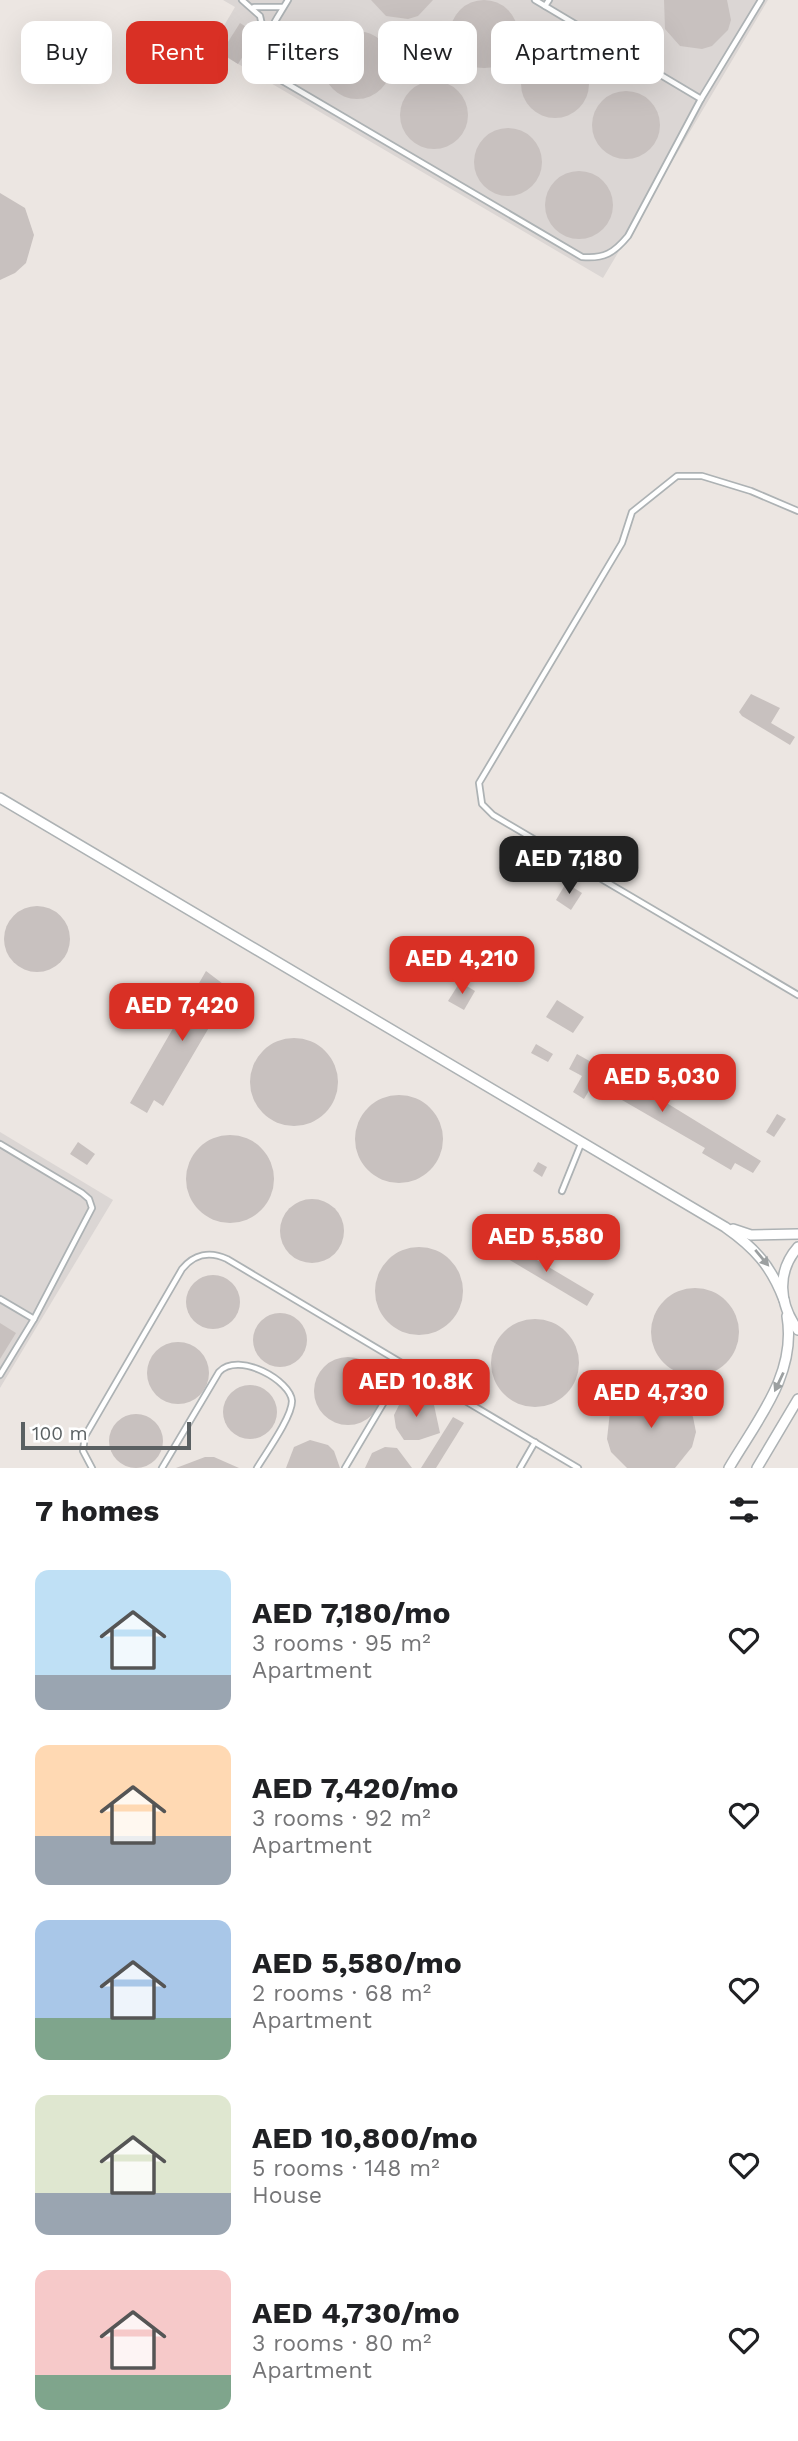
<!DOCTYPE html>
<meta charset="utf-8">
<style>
body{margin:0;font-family:"Work Sans",sans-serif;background:#f6f6f6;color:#202124;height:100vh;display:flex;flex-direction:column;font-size:26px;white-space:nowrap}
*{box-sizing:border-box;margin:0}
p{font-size:23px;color:#757577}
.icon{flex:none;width:38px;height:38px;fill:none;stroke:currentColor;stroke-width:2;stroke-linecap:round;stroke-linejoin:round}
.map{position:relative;height:1468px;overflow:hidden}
.details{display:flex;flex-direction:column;background:#fff;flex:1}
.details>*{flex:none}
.guide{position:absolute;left:21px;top:21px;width:756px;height:63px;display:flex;gap:14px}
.scale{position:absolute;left:21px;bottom:18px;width:170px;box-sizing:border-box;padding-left:7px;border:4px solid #5a6062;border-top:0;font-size:19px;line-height:24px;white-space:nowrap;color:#5a6062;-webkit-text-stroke:5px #fff;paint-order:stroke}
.price{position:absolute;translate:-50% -60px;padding:0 16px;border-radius:14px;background:#d93025;color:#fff;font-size:23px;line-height:46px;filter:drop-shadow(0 2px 4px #0008)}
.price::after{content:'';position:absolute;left:50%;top:42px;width:21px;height:16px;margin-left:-10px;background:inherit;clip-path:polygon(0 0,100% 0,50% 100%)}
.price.active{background:#222;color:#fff}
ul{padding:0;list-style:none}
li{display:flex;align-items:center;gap:21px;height:175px;padding:0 35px}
li span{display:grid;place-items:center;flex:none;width:196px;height:140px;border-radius:14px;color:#555}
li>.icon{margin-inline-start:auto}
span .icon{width:84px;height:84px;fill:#fffc;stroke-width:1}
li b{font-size:30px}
h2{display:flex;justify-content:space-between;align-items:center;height:84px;padding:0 35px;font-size:30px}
.tag{padding:0 24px;border-radius:14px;background:#fff;box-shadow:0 7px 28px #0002;font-size:24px;line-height:63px}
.tag.active{background:#d93025;color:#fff}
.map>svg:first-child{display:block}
.industrial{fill:#dbd6d4}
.building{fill:#c8c1bf}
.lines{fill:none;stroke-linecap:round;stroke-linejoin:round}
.service-casing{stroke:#adb2b4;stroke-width:8}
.minor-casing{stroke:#adb2b4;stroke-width:12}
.service{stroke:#fff;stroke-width:4.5}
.minor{stroke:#fff;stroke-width:9}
.oneway{fill:#9ca0a1}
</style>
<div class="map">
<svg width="798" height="1468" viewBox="0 0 798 1468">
<rect width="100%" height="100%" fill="#ece6e2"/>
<g class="industrial">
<path d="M223,0H768L603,278L211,48L235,7Z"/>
<path d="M0,1132L113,1200L0,1388Z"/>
</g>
<g class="building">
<path d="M371,0H433L418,16L408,19L386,16Z"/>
<path d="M664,0H727L731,20L728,30L712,46L702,49L680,46L665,29Z"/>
<circle cx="484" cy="34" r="34"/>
<path d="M240,23L257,34L238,64L221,53Z"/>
<circle cx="357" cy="65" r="34"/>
<circle cx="555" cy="84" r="34"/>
<circle cx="434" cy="115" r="34"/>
<circle cx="626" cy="125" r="34"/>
<circle cx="508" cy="162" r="34"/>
<circle cx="579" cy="205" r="34"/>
<path d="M0,193L25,208L34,235L26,263L15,273L0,280Z"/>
<path d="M751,694L780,708L771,723L795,737L790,745L742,716L739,712Z"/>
<path d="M566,883L582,893L571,910L556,900Z"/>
<circle cx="37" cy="939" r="33"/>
<path d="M206,971L231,990L163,1106L154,1100L147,1113L130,1103Z"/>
<path d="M460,982L475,991L464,1010L448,1001Z"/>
<path d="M557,1000L584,1017L573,1033L546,1017Z"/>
<circle cx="294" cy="1082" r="44"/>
<path d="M536,1044L553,1054L548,1062L531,1053Z"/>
<path d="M577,1054L616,1076L624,1080L626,1078L761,1161L753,1173L735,1163L731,1170L702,1153L705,1148L596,1085L593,1084L584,1099L573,1092L582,1076L569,1069Z"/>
<circle cx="399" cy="1139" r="44"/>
<path d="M777,1114L786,1119L774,1137L766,1132Z"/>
<circle cx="230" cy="1179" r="44"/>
<path d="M78,1142L95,1154L87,1165L70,1154Z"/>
<path d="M538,1162L547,1167L542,1177L533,1171Z"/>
<circle cx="312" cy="1231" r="32"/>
<path d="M505,1241L594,1294L587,1306L498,1253Z"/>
<circle cx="419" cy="1291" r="44"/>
<circle cx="213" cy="1302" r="27"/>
<circle cx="695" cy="1332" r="44"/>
<circle cx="280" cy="1340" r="27"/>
<circle cx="535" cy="1363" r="44"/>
<path d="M0,1323L16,1333L0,1359Z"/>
<circle cx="178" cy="1373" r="31"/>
<circle cx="348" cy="1391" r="34"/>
<circle cx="250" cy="1412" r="27"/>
<path d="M645,1387L660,1388L674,1394L686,1404L693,1417L696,1432L692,1447L675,1468H627L611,1452L607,1439L610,1412L630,1392Z"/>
<path d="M414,1397H421L434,1405L440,1433L419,1440H404L396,1428L394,1415L400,1403Z"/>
<circle cx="136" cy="1441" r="27"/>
<path d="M453,1417L464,1423L436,1468H421Z"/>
<path d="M310,1440L328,1445L334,1451L340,1468H286L294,1447Z"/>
<path d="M385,1447L397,1448L412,1468H365L372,1453Z"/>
<path d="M205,1457H214L239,1468H176Z"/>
</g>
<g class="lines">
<defs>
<g id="service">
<path d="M242,0L260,16L265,38"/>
<path d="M288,0C273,26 252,48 274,76L582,257C604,259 614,253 628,236L701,99L761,0"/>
<path d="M535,0L701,99"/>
<path d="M545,6L549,0"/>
<path d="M254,7H283"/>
<path d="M798,511L751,491L702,476H677L632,512L622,543L479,783L482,804L493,815L798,995"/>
<path d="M0,1144L82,1193L89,1199L92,1208L34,1319L0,1375"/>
<path d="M562,1191L581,1144"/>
<path d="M0,1299L34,1319"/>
<path d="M92,1468L83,1451L85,1436L182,1269C194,1254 210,1251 227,1259L578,1468"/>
<path d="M162,1468L219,1372C239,1351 291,1381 292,1401C292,1417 266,1453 257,1468"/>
<path d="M345,1468L406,1365"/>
<path d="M520,1468L535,1442"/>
</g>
<g id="minor">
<path d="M0,798L725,1227C755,1248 771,1266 784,1300"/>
<path d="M733,1229L751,1235L798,1234"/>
<path d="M798,1247C776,1272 779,1304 798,1330"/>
<path d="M729,1468C757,1420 797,1374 787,1316"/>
<path d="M757,1468L798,1399"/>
</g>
</defs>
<use href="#service" class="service-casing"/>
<use href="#minor" class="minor-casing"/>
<use href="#service" class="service"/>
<use href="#minor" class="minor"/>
</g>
<defs><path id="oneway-solid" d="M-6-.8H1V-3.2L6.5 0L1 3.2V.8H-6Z" transform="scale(1.75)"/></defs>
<g class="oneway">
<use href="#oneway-solid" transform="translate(762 1258) rotate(50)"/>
<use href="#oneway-solid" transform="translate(779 1382) rotate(115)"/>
</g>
</svg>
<div class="scale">100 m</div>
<b class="price active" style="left:569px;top:896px">AED 7,180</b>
<b class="price" style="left:462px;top:996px">AED 4,210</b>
<b class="price" style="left:182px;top:1043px">AED 7,420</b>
<b class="price" style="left:662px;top:1114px">AED 5,030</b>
<b class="price" style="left:546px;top:1274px">AED 5,580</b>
<b class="price" style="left:416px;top:1419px">AED 10.8K</b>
<b class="price" style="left:651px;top:1430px">AED 4,730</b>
<div class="guide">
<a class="tag">Buy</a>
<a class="tag active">Rent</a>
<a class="tag">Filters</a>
<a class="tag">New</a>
<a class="tag">Apartment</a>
</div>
</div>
<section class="details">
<h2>7 homes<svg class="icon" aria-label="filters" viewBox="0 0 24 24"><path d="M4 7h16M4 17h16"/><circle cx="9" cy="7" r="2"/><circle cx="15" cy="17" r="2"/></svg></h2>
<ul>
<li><span style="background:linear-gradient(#bfe0f5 75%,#9aa5b1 0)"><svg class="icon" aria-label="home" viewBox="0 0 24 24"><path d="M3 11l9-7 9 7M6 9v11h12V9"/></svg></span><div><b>AED 7,180/mo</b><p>3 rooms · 95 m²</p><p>Apartment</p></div><svg class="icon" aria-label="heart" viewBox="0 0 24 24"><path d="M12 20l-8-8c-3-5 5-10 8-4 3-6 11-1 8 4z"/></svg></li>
<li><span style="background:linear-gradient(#ffd9b3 65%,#9aa5b1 0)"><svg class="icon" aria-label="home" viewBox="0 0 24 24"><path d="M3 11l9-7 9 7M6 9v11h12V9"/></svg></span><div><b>AED 7,420/mo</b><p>3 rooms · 92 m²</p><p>Apartment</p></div><svg class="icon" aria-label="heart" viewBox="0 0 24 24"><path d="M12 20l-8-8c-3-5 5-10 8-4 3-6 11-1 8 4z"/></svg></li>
<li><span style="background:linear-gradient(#a9c7e8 70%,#7fa58c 0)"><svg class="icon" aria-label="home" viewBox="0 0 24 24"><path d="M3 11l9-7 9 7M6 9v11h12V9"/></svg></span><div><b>AED 5,580/mo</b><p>2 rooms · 68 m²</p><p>Apartment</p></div><svg class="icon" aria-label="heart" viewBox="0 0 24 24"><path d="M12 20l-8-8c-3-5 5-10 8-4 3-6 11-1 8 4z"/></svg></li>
<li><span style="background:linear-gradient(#dfe7d0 70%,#9aa5b1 0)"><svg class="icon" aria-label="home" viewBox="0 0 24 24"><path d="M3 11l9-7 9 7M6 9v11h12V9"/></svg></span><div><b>AED 10,800/mo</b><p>5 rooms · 148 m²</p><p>House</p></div><svg class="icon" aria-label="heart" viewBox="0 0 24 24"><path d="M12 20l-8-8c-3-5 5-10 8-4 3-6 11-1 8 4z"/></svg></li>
<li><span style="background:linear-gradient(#f6c9c9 75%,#7fa58c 0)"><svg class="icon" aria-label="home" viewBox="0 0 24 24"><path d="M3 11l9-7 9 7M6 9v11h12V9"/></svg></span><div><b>AED 4,730/mo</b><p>3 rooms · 80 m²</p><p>Apartment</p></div><svg class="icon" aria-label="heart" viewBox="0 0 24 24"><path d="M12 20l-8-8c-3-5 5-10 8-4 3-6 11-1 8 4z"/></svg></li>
</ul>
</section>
